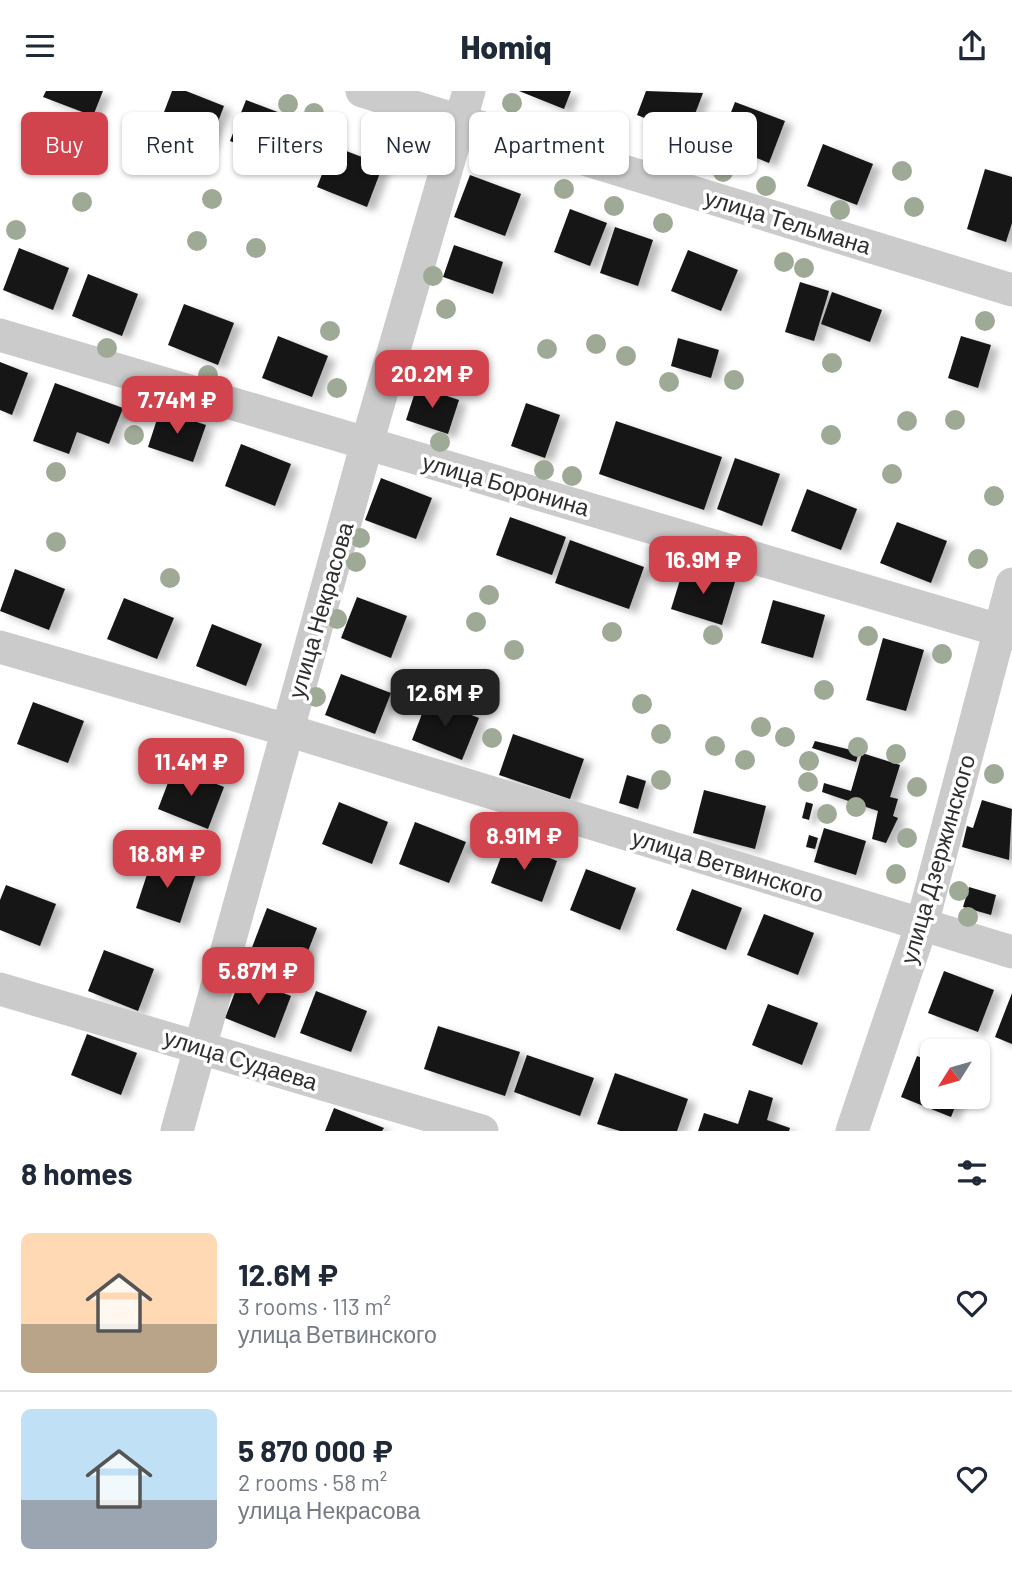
<!DOCTYPE html>
<meta charset="utf-8">
<style>
body{margin:0;font-family:Barlow,sans-serif;background:#f2f2f3;color:#1f2937;height:100vh;display:flex;flex-direction:column;font-size:26px;white-space:nowrap}
*{box-sizing:border-box;margin:0}
p{font-size:23px;color:#747a83}
.icon{flex:none;width:38px;height:38px;fill:none;stroke:currentColor;stroke-width:2;stroke-linecap:round;stroke-linejoin:round}
.map{position:relative;height:1040px;overflow:hidden}
.drawer{display:flex;flex-direction:column;background:#fff;flex:1}
.drawer>*{flex:none}
.banner{position:absolute;left:21px;top:21px;width:971px;height:63px;display:flex;gap:14px}
.needle{width:46px;rotate:233deg}
.tools{position:absolute;left:920px;top:948px;display:grid;gap:14px}
.tools a{display:grid;place-items:center;width:70px;height:70px;border-radius:10px;background:#fff;box-shadow:0 2px 5px #0004;font-size:35px}
.price{position:absolute;translate:-50% -60px;padding:0 16px;border-radius:14px;background:#d1444d;color:#fff;font-size:23px;line-height:46px;filter:drop-shadow(0 2px 4px #0008)}
.price::after{content:'';position:absolute;left:50%;top:42px;width:21px;height:16px;margin-left:-10px;background:inherit;clip-path:polygon(0 0,100% 0,50% 100%)}
.price.active{background:#222;color:#fff}
ul{padding:0;list-style:none}
li{display:flex;align-items:center;gap:21px;height:175px;padding:0 21px}
li+li{border-top:2px solid #e0e1e3}
li span{display:grid;place-items:center;flex:none;width:196px;height:140px;border-radius:10px;color:#555}
li>.icon{margin-inline-start:auto}
span .icon{width:84px;height:84px;fill:#fffc;stroke-width:1}
li b{font-size:30px}
h2{display:flex;justify-content:space-between;align-items:center;height:84px;padding:0 21px;font-size:30px}
.tag{padding:0 24px;border-radius:10px;background:#fff;box-shadow:0 2px 5px #0004;font-size:24px;line-height:63px}
.tag.active{background:#d1444d;color:#fff}
header{display:flex;justify-content:space-between;align-items:center;height:91px;padding:0 21px;background:#fff;font-size:32px;font-weight:800}
.map>svg:first-child{display:block}
.building{fill:#151515;filter:url(#shadow)}
.lines{fill:none;stroke-linecap:round;stroke-linejoin:round}
.minor{stroke:#cbcbcb;stroke-width:33}
.tree{fill:#9faa96}
.labels{text-anchor:middle;dominant-baseline:central;stroke-width:7;stroke-linejoin:round;paint-order:stroke}
.street-label{font-size:23px;fill:#2e2e2e;stroke:#fff}
</style>
<header><svg class="icon" aria-label="menu" viewBox="0 0 24 24"><path d="M4 6h16M4 12h16M4 18h16"/></svg>Homiq<svg class="icon" aria-label="share" viewBox="0 0 24 24"><path d="M12 15V3M7 8l5-5 5 5M5 13v7h14v-7"/></svg></header>
<div class="map">
<svg width="1012" height="1040" viewBox="0 0 1012 1040">
<defs>
<filter id="shadow"><feDropShadow dx="8" dy="4.5" stdDeviation="3.5" flood-color="#0004"/></filter>
</defs>
<rect width="100%" height="100%" fill="#fff"/>
<g class="building">
<path d="M46,0H103L93,25L43,6Z"/>
<path d="M172,0H186L224,15L208,57L158,37Z"/>
<path d="M519,0H571L564,18Z"/>
<path d="M646,0L703,2L687,44L637,24Z"/>
<path d="M246,9L296,28L280,70L230,50Z"/>
<path d="M735,11L785,30L769,72L719,52Z"/>
<path d="M823,53L873,73L857,114L807,95Z"/>
<path d="M333,55L383,74L367,116L317,96Z"/>
<path d="M985,78L1012,86V132L1006,151L967,138Z"/>
<path d="M470,84L521,103L505,145L454,126Z"/>
<path d="M570,118L607,132L590,175L554,161Z"/>
<path d="M615,136L653,149L638,195L600,182Z"/>
<path d="M454,154L503,171L493,203L443,186Z"/>
<path d="M19,157L69,177L53,219L3,199Z"/>
<path d="M688,159L738,179L721,220L671,200Z"/>
<path d="M88,183L138,203L122,245L72,225Z"/>
<path d="M800,191L829,200L814,250L785,241Z"/>
<path d="M832,201L882,219L870,251L821,233Z"/>
<path d="M184,213L234,232L218,274L168,254Z"/>
<path d="M278,245L328,265L312,306L262,287Z"/>
<path d="M961,245L991,254L978,297L948,287Z"/>
<path d="M678,247L719,259L711,287L671,275Z"/>
<path d="M0,271L28,282L12,324L0,319Z"/>
<path d="M55,292L123,317L109,353L77,341L69,363L33,350Z"/>
<path d="M417,295L459,309L448,343L406,329Z"/>
<path d="M526,312L560,324L545,367L511,355Z"/>
<path d="M160,319L206,334L193,371L148,356Z"/>
<path d="M616,330L722,366L704,419L599,383Z"/>
<path d="M241,353L291,373L275,415L225,395Z"/>
<path d="M735,367L780,383L762,435L717,418Z"/>
<path d="M381,387L432,407L416,448L365,429Z"/>
<path d="M807,398L857,418L841,459L791,440Z"/>
<path d="M510,426L566,446L552,484L496,464Z"/>
<path d="M897,431L947,450L931,492L880,472Z"/>
<path d="M570,449L644,476L629,518L555,492Z"/>
<path d="M684,476L735,491L722,534L671,518Z"/>
<path d="M15,478L65,498L49,539L0,520Z"/>
<path d="M357,506L407,525L391,567L341,547Z"/>
<path d="M124,507L174,527L157,568L107,548Z"/>
<path d="M773,509L825,524L813,567L761,552Z"/>
<path d="M212,533L262,553L246,595L196,575Z"/>
<path d="M883,547L924,559L906,620L866,609Z"/>
<path d="M341,583L391,602L375,643L325,624Z"/>
<path d="M428,607L479,627L462,669L412,649Z"/>
<path d="M33,611L84,630L68,672L17,653Z"/>
<path d="M513,643L584,668L570,708L499,684Z"/>
<path d="M815,650L859,661L856,671L812,657Z"/>
<path d="M862,662L900,674L890,706L898,708L893,725L898,727L886,752L872,748L878,720L822,701L824,692L851,700Z"/>
<path d="M174,676L224,696L208,738L158,718Z"/>
<path d="M627,684L646,690L638,718L619,712Z"/>
<path d="M704,699L766,715L755,758L693,742Z"/>
<path d="M982,709L1012,718L1009,769L962,756L967,735L973,737Z"/>
<path d="M339,711L388,731L372,773L322,753Z"/>
<path d="M806,711L813,713L809,729L802,727Z"/>
<path d="M415,731L466,751L449,792L399,773Z"/>
<path d="M824,737L866,750L856,784L814,771Z"/>
<path d="M809,744L818,747L815,758L806,756Z"/>
<path d="M507,750L557,770L542,811L491,792Z"/>
<path d="M153,765L197,780L180,832L136,817Z"/>
<path d="M586,778L636,797L620,839L570,819Z"/>
<path d="M6,794L56,813L40,855L0,839V809Z"/>
<path d="M969,796L996,804L991,824L963,816Z"/>
<path d="M692,798L742,817L726,859L676,839Z"/>
<path d="M267,817L317,837L301,878L251,859Z"/>
<path d="M764,823L814,842L798,884L747,864Z"/>
<path d="M104,859L154,878L138,920L88,900Z"/>
<path d="M944,880L994,899L978,941L928,922Z"/>
<path d="M241,886L291,905L275,947L225,927Z"/>
<path d="M316,900L367,920L351,961L300,942Z"/>
<path d="M1012,902V953L995,946Z"/>
<path d="M768,913L818,932L802,974L752,954Z"/>
<path d="M438,935L520,961L505,1005L424,978Z"/>
<path d="M87,943L137,962L121,1004L71,984Z"/>
<path d="M527,964L594,987L580,1025L514,1001Z"/>
<path d="M917,965L933,971V1006H959L951,1026L901,1006Z"/>
<path d="M615,982L688,1008L677,1040H620L597,1033Z"/>
<path d="M749,999L773,1007L767,1029L790,1037L789,1040H698L704,1022L738,1033Z"/>
<path d="M334,1017L384,1037L382,1040H325Z"/>
</g>
<g class="lines">
<g class="minor">
<path d="M362,0L1012,199"/>
<path d="M0,244L1012,543"/>
<path d="M0,556L287,639L1012,861"/>
<path d="M0,898L482,1040"/>
<path d="M177,1040L367,352L469,0"/>
<path d="M852,1040L922,833L1012,493"/>
</g>
</g>
<g class="tree">
<circle cx="512" cy="12" r="10"/>
<circle cx="288" cy="13" r="10"/>
<circle cx="314" cy="22" r="10"/>
<circle cx="396" cy="46" r="10"/>
<circle cx="139" cy="52" r="10"/>
<circle cx="660" cy="65" r="10"/>
<circle cx="515" cy="66" r="10"/>
<circle cx="902" cy="80" r="10"/>
<circle cx="723" cy="81" r="10"/>
<circle cx="766" cy="95" r="10"/>
<circle cx="564" cy="98" r="10"/>
<circle cx="212" cy="108" r="10"/>
<circle cx="82" cy="111" r="10"/>
<circle cx="614" cy="115" r="10"/>
<circle cx="914" cy="116" r="10"/>
<circle cx="840" cy="119" r="10"/>
<circle cx="663" cy="132" r="10"/>
<circle cx="16" cy="139" r="10"/>
<circle cx="197" cy="150" r="10"/>
<circle cx="256" cy="157" r="10"/>
<circle cx="784" cy="171" r="10"/>
<circle cx="804" cy="177" r="10"/>
<circle cx="433" cy="185" r="10"/>
<circle cx="446" cy="218" r="10"/>
<circle cx="985" cy="230" r="10"/>
<circle cx="330" cy="240" r="10"/>
<circle cx="596" cy="253" r="10"/>
<circle cx="107" cy="257" r="10"/>
<circle cx="547" cy="258" r="10"/>
<circle cx="626" cy="265" r="10"/>
<circle cx="832" cy="272" r="10"/>
<circle cx="208" cy="284" r="10"/>
<circle cx="734" cy="289" r="10"/>
<circle cx="669" cy="291" r="10"/>
<circle cx="337" cy="297" r="10"/>
<circle cx="955" cy="329" r="10"/>
<circle cx="907" cy="330" r="10"/>
<circle cx="134" cy="344" r="10"/>
<circle cx="831" cy="344" r="10"/>
<circle cx="440" cy="351" r="10"/>
<circle cx="544" cy="379" r="10"/>
<circle cx="56" cy="381" r="10"/>
<circle cx="892" cy="383" r="10"/>
<circle cx="572" cy="385" r="10"/>
<circle cx="994" cy="405" r="10"/>
<circle cx="360" cy="447" r="10"/>
<circle cx="56" cy="451" r="10"/>
<circle cx="978" cy="468" r="10"/>
<circle cx="356" cy="471" r="10"/>
<circle cx="170" cy="487" r="10"/>
<circle cx="489" cy="504" r="10"/>
<circle cx="337" cy="528" r="10"/>
<circle cx="476" cy="531" r="10"/>
<circle cx="612" cy="541" r="10"/>
<circle cx="713" cy="544" r="10"/>
<circle cx="868" cy="545" r="10"/>
<circle cx="514" cy="559" r="10"/>
<circle cx="942" cy="563" r="10"/>
<circle cx="824" cy="599" r="10"/>
<circle cx="316" cy="606" r="10"/>
<circle cx="642" cy="613" r="10"/>
<circle cx="761" cy="636" r="10"/>
<circle cx="661" cy="643" r="10"/>
<circle cx="785" cy="646" r="10"/>
<circle cx="492" cy="647" r="10"/>
<circle cx="715" cy="655" r="10"/>
<circle cx="858" cy="656" r="10"/>
<circle cx="896" cy="663" r="10"/>
<circle cx="745" cy="669" r="10"/>
<circle cx="809" cy="670" r="10"/>
<circle cx="994" cy="683" r="10"/>
<circle cx="661" cy="689" r="10"/>
<circle cx="808" cy="691" r="10"/>
<circle cx="917" cy="696" r="10"/>
<circle cx="856" cy="716" r="10"/>
<circle cx="827" cy="723" r="10"/>
<circle cx="907" cy="747" r="10"/>
<circle cx="896" cy="783" r="10"/>
<circle cx="959" cy="800" r="10"/>
<circle cx="968" cy="826" r="10"/>
</g>
<g class="labels">
<g class="street-label">
<text transform="translate(788 130) rotate(17)">улица Тельмана</text>
<text transform="translate(506 393) rotate(16)">улица Боронина</text>
<text transform="translate(320 519) rotate(-74)">улица Некрасова</text>
<text transform="translate(937 768) rotate(-74)">улица Дзержинского</text>
<text transform="translate(728 774) rotate(17)">улица Ветвинского</text>
<text transform="translate(241 968) rotate(17)">улица Судаева</text>
</g>
</g>
</svg>
<div class="tools">
<a><svg class="needle" viewBox="-14 -14 28 28"><path d="M0-13l5 13h-10z" fill="#e53935"/><path d="M0 13l5-13h-10z" fill="#747a83"/></svg></a>
</div>
<b class="price" style="left:432px;top:319px">20.2M ₽</b>
<b class="price" style="left:177px;top:345px">7.74M ₽</b>
<b class="price" style="left:703px;top:505px">16.9M ₽</b>
<b class="price active" style="left:445px;top:638px">12.6M ₽</b>
<b class="price" style="left:191px;top:707px">11.4M ₽</b>
<b class="price" style="left:524px;top:781px">8.91M ₽</b>
<b class="price" style="left:167px;top:799px">18.8M ₽</b>
<b class="price" style="left:258px;top:916px">5.87M ₽</b>
<div class="banner">
<a class="tag active">Buy</a>
<a class="tag">Rent</a>
<a class="tag">Filters</a>
<a class="tag">New</a>
<a class="tag">Apartment</a>
<a class="tag">House</a>
</div>
</div>
<section class="drawer">
<h2>8 homes<svg class="icon" aria-label="filters" viewBox="0 0 24 24"><path d="M4 7h16M4 17h16"/><circle cx="9" cy="7" r="2"/><circle cx="15" cy="17" r="2"/></svg></h2>
<ul>
<li><span style="background:linear-gradient(#ffd9b3 65%,#b9a48a 0)"><svg class="icon" aria-label="home" viewBox="0 0 24 24"><path d="M3 11l9-7 9 7M6 9v11h12V9"/></svg></span><div><b>12.6M ₽</b><p>3 rooms · 113 m²</p><p>улица Ветвинского</p></div><svg class="icon" aria-label="heart" viewBox="0 0 24 24"><path d="M12 20l-8-8c-3-5 5-10 8-4 3-6 11-1 8 4z"/></svg></li>
<li><span style="background:linear-gradient(#bfe0f5 65%,#9aa5b1 0)"><svg class="icon" aria-label="home" viewBox="0 0 24 24"><path d="M3 11l9-7 9 7M6 9v11h12V9"/></svg></span><div><b>5 870 000 ₽</b><p>2 rooms · 58 m²</p><p>улица Некрасова</p></div><svg class="icon" aria-label="heart" viewBox="0 0 24 24"><path d="M12 20l-8-8c-3-5 5-10 8-4 3-6 11-1 8 4z"/></svg></li>
</ul>
</section>
